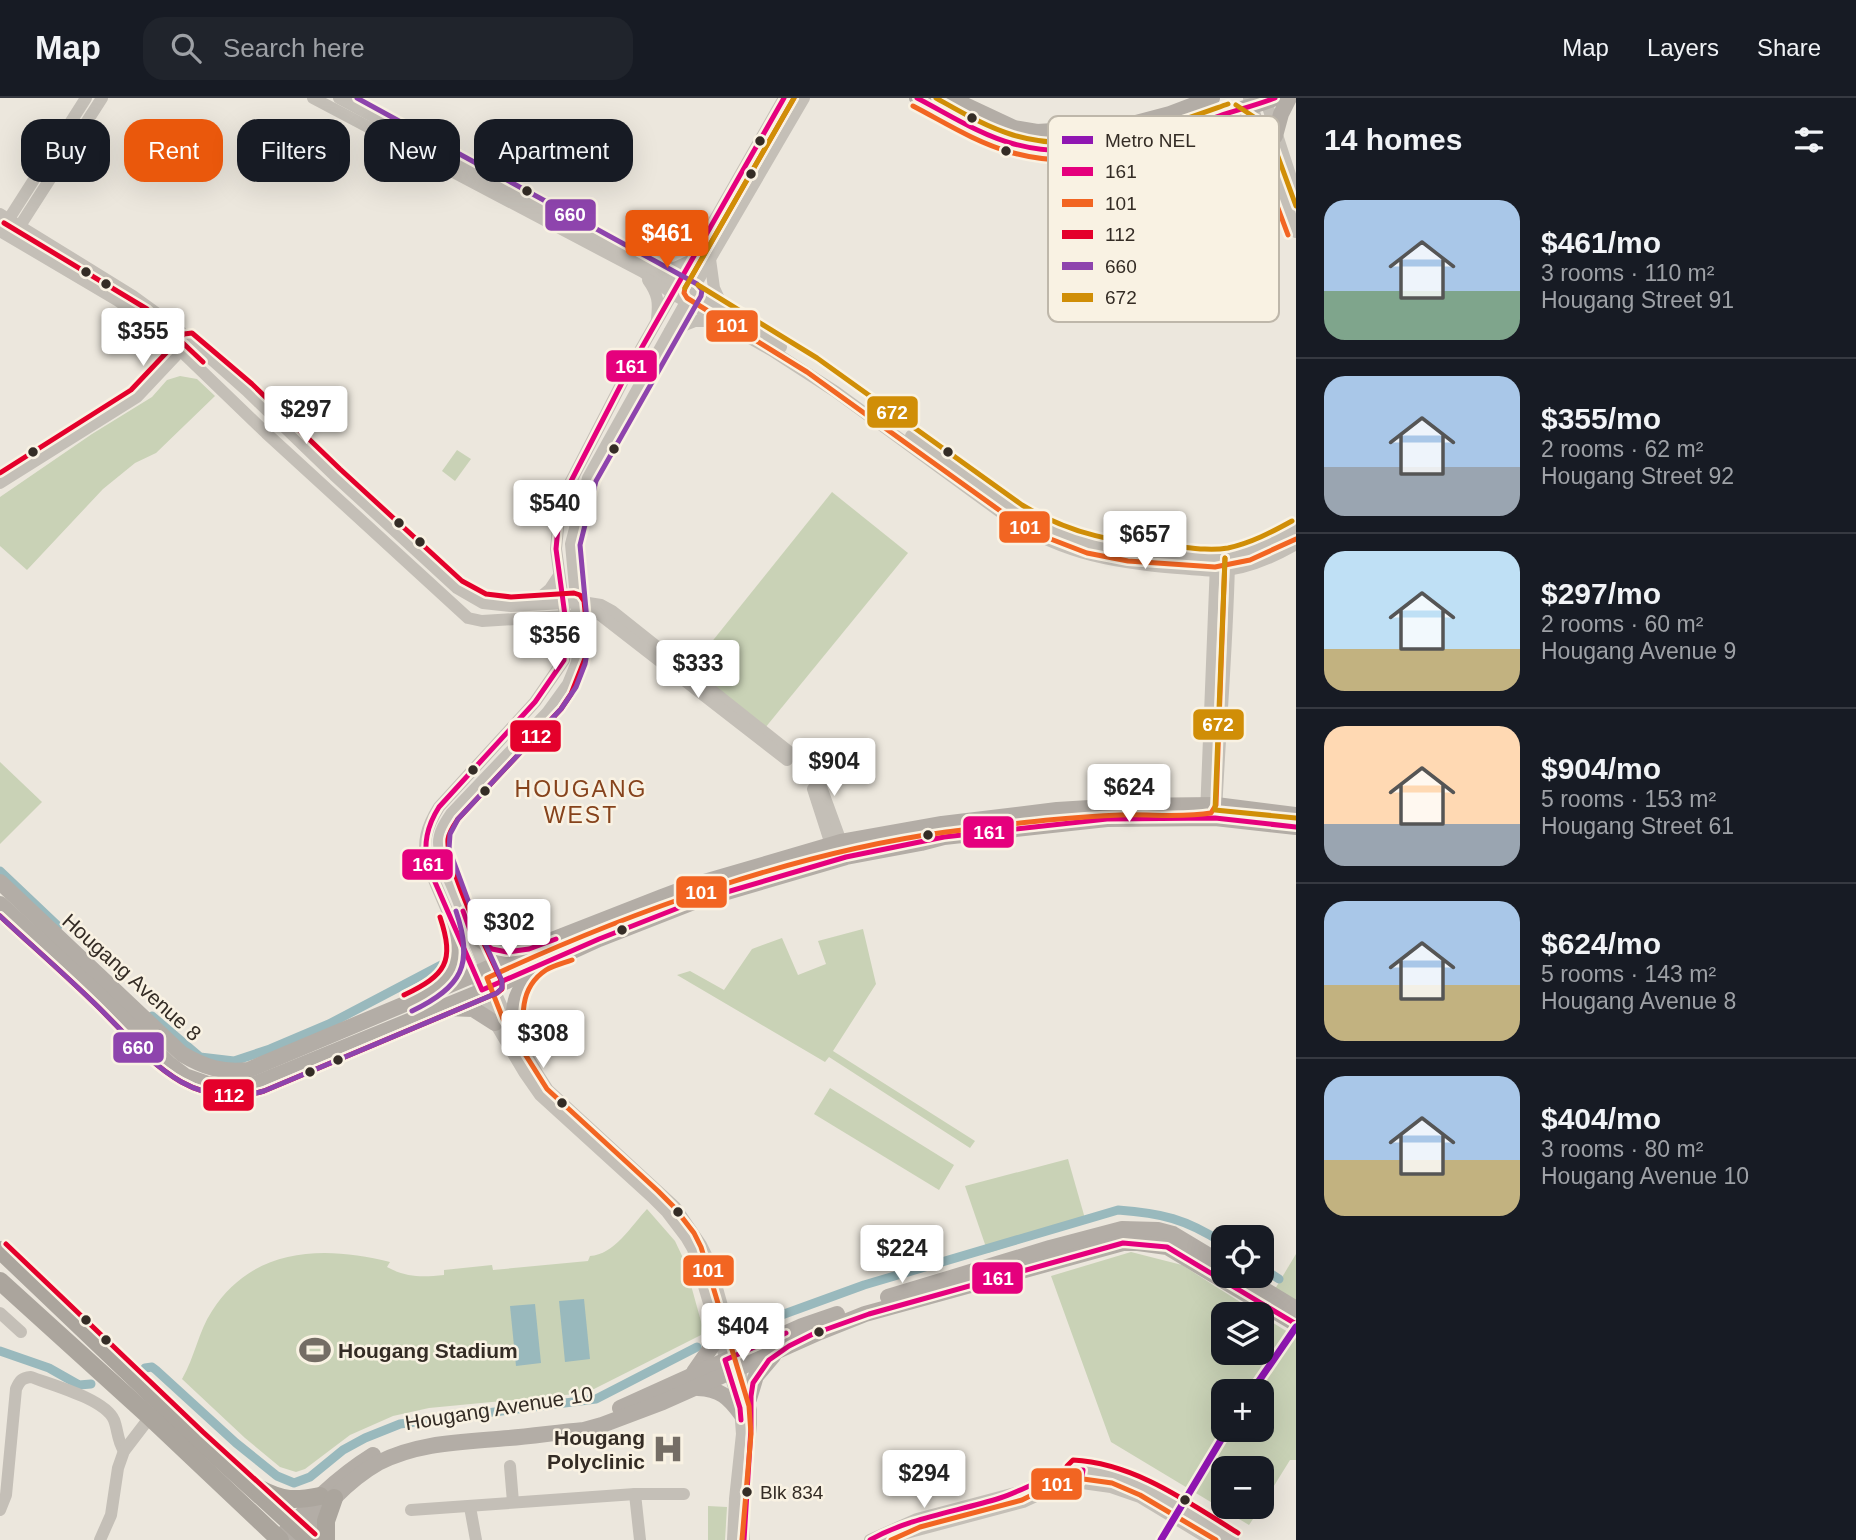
<!DOCTYPE html>
<meta charset="utf-8">
<style>
body{margin:0;font-family:Arial,sans-serif;background:#20242c;color:#f1f3f6;height:100vh;display:flex;flex-direction:column;font-size:26px;white-space:nowrap}
*{box-sizing:border-box;margin:0}
p{font-size:23px;color:#9ea1a6}
.icon{flex:none;width:38px;height:38px;fill:none;stroke:currentColor;stroke-width:2;stroke-linecap:round;stroke-linejoin:round}
.map{position:relative;flex:1;overflow:hidden}
.drawer{display:flex;flex-direction:column;background:#171b24;width:560px}
.drawer>*{flex:none}
.banner{position:absolute;left:21px;top:21px;width:665px;height:63px;display:flex;gap:14px}
.fabs{position:absolute;left:1211px;top:1127px;display:grid;gap:14px}
.fabs a{display:grid;place-items:center;width:63px;height:63px;border-radius:14px;background:#171b24;box-shadow:0 7px 28px #0002;font-size:35px}
.price{position:absolute;translate:-50% -60px;padding:0 16px;border-radius:7px;background:#fff;color:#222;font-size:23px;line-height:46px;filter:drop-shadow(0 2px 4px #0008)}
.price::after{content:'';position:absolute;left:50%;top:42px;width:21px;height:16px;margin-left:-10px;background:inherit;clip-path:polygon(0 0,100% 0,50% 100%)}
.price.on{background:#ea580c;color:#fff}
ul{padding:0;list-style:none}
li{display:flex;align-items:center;gap:21px;height:175px;padding:0 28px}
li+li{border-top:2px solid #363941}
li span{display:grid;place-items:center;flex:none;width:196px;height:140px;border-radius:21px;color:#555}
li>.icon{margin-inline-start:auto}
span .icon{width:84px;height:84px;fill:#fffc;stroke-width:1}
li b{font-size:30px}
h2{display:flex;justify-content:space-between;align-items:center;height:84px;padding:0 28px;font-size:30px}
.tag{padding:0 24px;border-radius:21px;background:#171b24;box-shadow:0 7px 28px #0002;font-size:24px;line-height:63px}
.tag.on{background:#ea580c;color:#fff}
header{display:flex;align-items:center;gap:42px;box-sizing:border-box;height:98px;padding:0 35px;background:#171b24;border-bottom:2px solid #363941}
header strong{font-size:33px}
nav{display:flex;gap:38px;margin-inline-start:auto;font-size:24px}
.search{width:490px;height:63px;background:#20242c;display:flex;align-items:center;gap:18px;box-sizing:border-box;padding:0 24px;border-radius:21px;color:#9ea1a6;font-size:26px}
main{display:flex;flex:1;min-height:0}
.map>svg:first-child{display:block}
.green{fill:#c9d2b6;fill-rule:evenodd}
.water{fill:#99b9bd}
.lines{fill:none;stroke-linecap:round;stroke-linejoin:round}
.canal{stroke:#99b9bd;stroke-width:9}
.minor{stroke:#c4bfb7;stroke-width:12}
.major{stroke:#b3ada6;stroke-width:16}
.highway{stroke:#aba59d;stroke-width:18}
.bus-1-casing{stroke:#f9f2e3;stroke-width:10}
.bus-2-casing{stroke:#f9f2e3;stroke-width:10}
.bus-3-casing{stroke:#f9f2e3;stroke-width:10}
.bus-4-casing{stroke:#f9f2e3;stroke-width:10}
.bus-5-casing{stroke:#f9f2e3;stroke-width:10}
.bus-1{stroke:#e5007d;stroke-width:5}
.bus-2{stroke:#f26522;stroke-width:5}
.bus-3{stroke:#e4002b;stroke-width:5}
.bus-4{stroke:#8e44ad;stroke-width:5}
.bus-5{stroke:#d08e07;stroke-width:5}
.metro-1-casing{stroke:#f9f2e3;stroke-width:12}
.metro-1{stroke:#9016b2;stroke-width:7}
.bus-dot{fill:#342c25;stroke:#f9f2e3;stroke-width:2.5}
.labels{text-anchor:middle;dominant-baseline:central;stroke-width:5;stroke-linejoin:round;paint-order:stroke}
.bus-label{font-size:19px;fill:#342c25;stroke:#f9f2e3;text-anchor:start}
.street-label{font-size:21px;fill:#342c25;stroke:#f9f2e3}
.poi-label{font-size:21px;font-weight:bold;fill:#342c25;stroke:#f9f2e3;text-anchor:start}
.neighbourhood-label{font-size:23px;letter-spacing:2px;fill:#86431c;stroke:#f9f2e3}
.key{fill:#f9f2e3;stroke:#beb7aa;stroke-width:2}
.key-label{font-size:19px;fill:#342c25}
.line-badge{stroke:#f9f2e3;stroke-width:2.5}
.badge-label{font-size:19px;text-anchor:middle;font-weight:bold;fill:#fff}
</style>
<header>
<strong>Map</strong>
<div class="search"><svg class="icon" aria-label="search" viewBox="0 0 24 24"><circle cx="10" cy="10" r="6"/><path d="M15 15l6 6"/></svg>Search here</div>
<nav><a>Map</a><a>Layers</a><a>Share</a></nav>
</header>
<main>
<div class="map">
<svg width="1296" height="1442" viewBox="0 0 1296 1442">
<rect width="100%" height="100%" fill="#ece7dd"/>
<g class="green">
<path d="M180,278L197,281L215,298L156,355L135,365L103,391L27,472L0,448V399L92,336L152,299L167,282Z"/>
<path d="M457,352L471,361L455,383L442,373Z"/>
<path d="M832,394L908,455L765,630L690,571Z"/>
<path d="M0,664L42,704L0,746Z"/>
<path d="M863,831L876,886L833,953L975,1043L970,1050L829,959L825,964L677,877L690,873L724,892L752,851L782,840L798,877L826,866L818,843Z"/>
<path d="M830,990L954,1067L939,1092L814,1016Z"/>
<path d="M1068,1061L1086,1124L988,1155L965,1088Z"/>
<path d="M647,1111L675,1143L684,1162L702,1227L701,1237L594,1291L575,1296L429,1310L393,1318L350,1337L305,1371L296,1374L280,1369L245,1340L182,1281C195,1259 198,1234 212,1213C253,1149 323,1147 390,1164L387,1169C407,1180 423,1179 444,1177V1172L492,1167L493,1172L588,1163L590,1158C614,1157 632,1127 647,1111Z"/>
<path d="M1131,1154L1182,1167L1259,1216H1223V1255H1262V1218L1296,1239V1362H1290L1262,1407V1370H1223V1409H1261L1249,1427L1111,1344L1051,1178ZM1223,1293H1262V1332H1223Z"/>
<path d="M1296,1156V1203L1275,1191Z"/>
<path d="M708,1408L727,1409L725,1442H708Z"/>
</g>
<g class="water">
<path d="M584,1201L590,1261L565,1264L559,1203Z"/>
<path d="M535,1206L541,1265L516,1268L510,1208Z"/>
</g>
<g class="lines">
<g class="canal">
<path d="M0,773L58,828"/>
<path d="M152,918L200,959L234,963L270,951L329,926L445,865"/>
<path d="M1262,1170L1279,1181"/>
<path d="M754,1227L864,1187L1118,1112C1161,1115 1186,1121 1223,1145"/>
<path d="M0,1253L49,1270L79,1287L91,1286"/>
<path d="M145,1270L152,1269L156,1272L236,1345L277,1378L294,1385L310,1379L343,1352L365,1340L400,1326L596,1301L697,1249"/>
</g>
<g class="minor">
<path d="M313,0L643,174L673,196L771,252L836,294L1014,424C1080,465 1141,467 1216,473C1244,472 1272,460 1296,446"/>
<path d="M339,0L645,166L781,249"/>
<path d="M1249,0L1296,134"/>
<path d="M1265,0L1296,95"/>
<path d="M0,116L133,198L173,227L246,292L334,377L457,490L483,505L511,508L582,504L601,507L612,513L802,664L820,686L844,752"/>
<path d="M5,127L86,0"/>
<path d="M0,133L117,202L156,229L266,335L468,520L482,523L599,516L787,662"/>
<path d="M16,134L102,0"/>
<path d="M710,161L714,190L725,214"/>
<path d="M653,168L675,170L692,162"/>
<path d="M648,182C658,196 659,204 657,221"/>
<path d="M670,233L695,223H716"/>
<path d="M911,338L1017,414L1039,427L1089,447L1163,458L1229,459L1275,443L1296,431"/>
<path d="M0,385L137,299L185,248"/>
<path d="M532,506L550,491L558,479"/>
<path d="M813,691L833,753"/>
<path d="M1216,714C1220,631 1227,549 1229,466"/>
<path d="M1206,716L1216,465"/>
<path d="M0,1215L21,1234"/>
<path d="M510,1368L513,1404"/>
<path d="M635,1396L640,1442"/>
<path d="M470,1409L476,1442"/>
<path d="M0,1412L6,1397L16,1291C20,1282 22,1280 31,1279C52,1287 105,1301 114,1322C118,1332 117,1342 124,1353"/>
<path d="M411,1412L635,1396H684"/>
<path d="M895,1438L1023,1404L1068,1383L1111,1389L1140,1399L1211,1442"/>
<path d="M100,1442L111,1417L118,1370L124,1353L150,1319"/>
<path d="M733,1442L735,1401L742,1336L740,1310L693,1151L686,1139L667,1114L652,1099L540,997L524,974L495,925L428,768C421,745 427,728 439,709L535,604L564,562L566,525L556,451L559,419L568,389L625,279L784,0"/>
<path d="M744,1442L743,1402L751,1326V1312L710,1165L701,1147L675,1109L548,992C509,934 483,867 458,802C451,784 440,764 439,745C439,734 445,725 451,716L547,615L568,586L577,564L580,544L571,446L588,380L710,161L804,0"/>
<path d="M870,1442L917,1421L1019,1394L1045,1381L1075,1371L1114,1377L1144,1389L1233,1442"/>
</g>
<g class="major">
<path d="M917,0C949,16 980,36 1014,46C1087,67 1161,38 1229,15C1245,10 1260,6 1275,0"/>
<path d="M950,0L1014,30L1037,34L1121,29L1170,16L1212,0"/>
<path d="M1231,14L1254,30L1261,38"/>
<path d="M1275,38L1281,16L1289,0"/>
<path d="M0,784L182,956C204,969 222,975 248,972L469,879L529,851L662,799L694,787L841,744L942,726L1057,712L1122,708L1216,707L1296,717"/>
<path d="M0,806L102,900L169,966L185,978L208,986L245,990L507,883L599,841L696,803L846,759L921,745L944,739L1107,721L1215,720L1296,729"/>
<path d="M471,835C492,851 497,855 523,851"/>
<path d="M437,890L455,867L456,837"/>
<path d="M446,910L473,911L495,925"/>
<path d="M513,932C513,903 516,894 534,872"/>
<path d="M1242,1178L1296,1211"/>
<path d="M888,1199L1050,1150L1122,1131L1158,1132L1173,1136L1223,1166"/>
<path d="M725,1214C739,1231 749,1239 771,1242"/>
<path d="M694,1274L712,1248L716,1231"/>
<path d="M698,1290C720,1291 729,1299 741,1316"/>
<path d="M749,1301L756,1278L773,1258"/>
<path d="M620,1310L802,1228L837,1216"/>
<path d="M279,1441C308,1409 336,1380 373,1357"/>
<path d="M297,1442C320,1414 346,1383 378,1365C418,1344 465,1344 509,1340C534,1338 559,1334 584,1332L602,1327L663,1304L820,1234L865,1216L1123,1145H1138L1167,1149L1296,1226"/>
</g>
<g class="highway">
<path d="M0,1152L197,1340L309,1442"/>
<path d="M0,1183L150,1319L280,1442"/>
<path d="M260,1391C283,1403 295,1403 320,1398"/>
<path d="M326,1442V1423L334,1400"/>
</g>
<defs>
<g id="bus-1">
<path d="M784,0L625,279L568,389L559,419L556,451L566,525L564,562L535,604L439,709C427,728 423,746 428,768L482,892L599,841L696,803L846,759L944,739L1107,721L1215,720L1296,729"/>
<path d="M917,0C948,16 980,37 1014,46C1084,65 1153,41 1219,18C1237,12 1257,7 1275,0"/>
<path d="M463,813L471,835L492,851L507,854L529,851L556,841"/>
<path d="M741,1322L740,1310L725,1262L786,1235"/>
<path d="M744,1442L751,1330V1298L753,1285L769,1262L789,1248L813,1236L869,1216L1123,1145L1167,1149L1296,1226"/>
<path d="M870,1442C911,1419 956,1414 1000,1400C1028,1391 1054,1372 1083,1372L1081,1384"/>
</g>
<g id="bus-2">
<path d="M794,0L685,190L684,195L687,200L807,274L1013,422L1035,435L1087,455L1128,463L1215,469L1250,462L1296,441"/>
<path d="M913,8C944,24 975,44 1010,54C1084,76 1160,49 1230,24L1253,43L1288,137"/>
<path d="M530,947C519,921 520,889 546,872C554,867 564,865 572,862"/>
<path d="M742,1442L751,1336L749,1308L701,1149L694,1135L674,1109L658,1093L547,991L503,921L487,880C627,815 793,755 946,734C1004,727 1062,719 1121,717C1150,716 1183,720 1211,715L1216,707L1225,460"/>
<path d="M891,1442L920,1429L1022,1402L1048,1389L1076,1380L1112,1385L1140,1397L1216,1442"/>
</g>
<g id="bus-3">
<path d="M4,125L147,211L203,264"/>
<path d="M0,375L131,292L184,236L192,235L252,286L340,371L462,483L486,496L511,499L574,495L580,497L584,503L587,533L586,558L571,596L561,611L458,721C454,727 449,734 448,741C445,768 489,856 502,884V891L497,895L264,993C183,1016 142,950 91,902C61,873 30,846 0,818"/>
<path d="M404,897C446,877 455,864 440,819"/>
<path d="M6,1146L203,1334L315,1436"/>
<path d="M1065,1383L1067,1368L1073,1362C1134,1365 1188,1404 1238,1435"/>
</g>
<g id="bus-4">
<path d="M0,818C30,846 61,873 91,902C142,950 183,1016 264,993L497,895L502,890V883L479,832L449,751L450,736L458,721L561,611L576,589L585,566L589,544L580,447L596,383L701,198L702,192L697,186L357,0"/>
<path d="M412,913C462,889 474,867 456,813"/>
</g>
<g id="bus-5">
<path d="M936,0C961,14 986,29 1013,37C1086,59 1160,30 1228,6"/>
<path d="M1236,7L1260,23L1269,34L1296,108"/>
<path d="M698,187L817,260L1022,407C1074,438 1115,444 1174,448C1192,450 1210,453 1228,450C1251,445 1272,434 1292,423"/>
<path d="M685,190L794,0"/>
<path d="M1225,460L1215,712L1296,720"/>
</g>
</defs>
<use href="#bus-1" class="bus-1-casing"/>
<use href="#bus-2" class="bus-2-casing"/>
<use href="#bus-3" class="bus-3-casing"/>
<use href="#bus-4" class="bus-4-casing"/>
<use href="#bus-5" class="bus-5-casing"/>
<use href="#bus-1" class="bus-1"/>
<use href="#bus-2" class="bus-2"/>
<use href="#bus-3" class="bus-3"/>
<use href="#bus-4" class="bus-4"/>
<use href="#bus-5" class="bus-5"/>
<defs>
<g id="metro-1">
<path d="M1252,1293L1296,1229"/>
<path d="M1161,1442L1227,1332"/>
</g>
</defs>
<use href="#metro-1" class="metro-1-casing"/>
<use href="#metro-1" class="metro-1"/>
</g>
<defs>
<symbol id="stadium-bare" viewBox="-9 -9 18 18"><path d="M0-5a6.5 5 0 1 0 0 10a6.5 5 0 1 0 0-10ZM-3.5-1.8h7v3.6h-7Z" fill="#746d65" stroke="#f9f2e3" stroke-width="2.5" paint-order="stroke"/></symbol>
<symbol id="hospital-bare" viewBox="-9 -9 18 18"><path d="M-5-5h3v3.5h4V-5h3V5h-3V1.5h-4V5h-3Z" fill="#746d65" stroke="#f9f2e3" stroke-width="2.5" paint-order="stroke"/></symbol>
</defs>
<g fill-rule="evenodd">
<use href="#stadium-bare" x="293" y="1230" width="44" height="44"/>
<use href="#hospital-bare" x="646" y="1329" width="44" height="44"/>
</g>
<g class="bus-dot">
<circle cx="972" cy="20" r="6"/>
<circle cx="760" cy="43" r="6"/>
<circle cx="1006" cy="53" r="6"/>
<circle cx="751" cy="76" r="6"/>
<circle cx="527" cy="93" r="6"/>
<circle cx="86" cy="174" r="6"/>
<circle cx="106" cy="186" r="6"/>
<circle cx="614" cy="351" r="6"/>
<circle cx="33" cy="354" r="6"/>
<circle cx="948" cy="354" r="6"/>
<circle cx="399" cy="425" r="6"/>
<circle cx="420" cy="444" r="6"/>
<circle cx="473" cy="672" r="6"/>
<circle cx="485" cy="693" r="6"/>
<circle cx="928" cy="737" r="6"/>
<circle cx="622" cy="832" r="6"/>
<circle cx="338" cy="962" r="6"/>
<circle cx="310" cy="974" r="6"/>
<circle cx="562" cy="1005" r="6"/>
<circle cx="678" cy="1114" r="6"/>
<circle cx="86" cy="1222" r="6"/>
<circle cx="819" cy="1234" r="6"/>
<circle cx="106" cy="1242" r="6"/>
<circle cx="747" cy="1394" r="6"/>
<circle cx="1185" cy="1402" r="6"/>
</g>
<g class="labels">
<g class="bus-label">
<text x="760" y="1394">Blk 834</text>
</g>
<g class="street-label">
<text transform="translate(132 879) rotate(42)">Hougang Avenue 8</text>
<text transform="translate(499 1310) rotate(-9)">Hougang Avenue 10</text>
</g>
<g class="poi-label">
<text x="338" y="1252">Hougang Stadium</text>
<text x="645" y="1339" text-anchor="end">Hougang<tspan x="645" dy="24">Polyclinic</tspan></text>
</g>
<g class="neighbourhood-label">
<text x="581" y="691">HOUGANG<tspan x="581" dy="26">WEST</tspan></text>
</g>
</g>
<rect x="1048" y="18" width="231" height="206" rx="10" class="key"/>
<rect x="1062" y="38" width="31" height="8" fill="#9016b2"/>
<rect x="1062" y="69" width="31" height="9" fill="#e5007d"/>
<rect x="1062" y="101" width="31" height="8" fill="#f26522"/>
<rect x="1062" y="132" width="31" height="9" fill="#e4002b"/>
<rect x="1062" y="164" width="31" height="8" fill="#8e44ad"/>
<rect x="1062" y="195" width="31" height="9" fill="#d08e07"/>
<g class="key-label">
<text x="1105" y="49">Metro NEL</text>
<text x="1105" y="80">161</text>
<text x="1105" y="112">101</text>
<text x="1105" y="143">112</text>
<text x="1105" y="175">660</text>
<text x="1105" y="206">672</text>
</g>
<g class="line-badge">
<rect x="544" y="100" width="53" height="34" rx="7" fill="#8e44ad"/>
<rect x="705" y="211" width="54" height="34" rx="7" fill="#f26522"/>
<rect x="605" y="251" width="53" height="34" rx="7" fill="#e5007d"/>
<rect x="866" y="297" width="53" height="34" rx="7" fill="#d08e07"/>
<rect x="998" y="412" width="53" height="34" rx="7" fill="#f26522"/>
<rect x="1192" y="610" width="53" height="33" rx="7" fill="#d08e07"/>
<rect x="509" y="621" width="53" height="34" rx="7" fill="#e4002b"/>
<rect x="962" y="717" width="53" height="34" rx="7" fill="#e5007d"/>
<rect x="401" y="750" width="53" height="33" rx="7" fill="#e5007d"/>
<rect x="675" y="777" width="53" height="34" rx="7" fill="#f26522"/>
<rect x="112" y="933" width="53" height="33" rx="7" fill="#8e44ad"/>
<rect x="202" y="980" width="53" height="34" rx="7" fill="#e4002b"/>
<rect x="682" y="1156" width="53" height="33" rx="7" fill="#f26522"/>
<rect x="971" y="1163" width="53" height="34" rx="7" fill="#e5007d"/>
<rect x="1030" y="1369" width="53" height="34" rx="7" fill="#f26522"/>
</g>
<g class="badge-label">
<text x="570" y="123">660</text>
<text x="732" y="234">101</text>
<text x="631" y="275">161</text>
<text x="892" y="321">672</text>
<text x="1025" y="436">101</text>
<text x="1218" y="633">672</text>
<text x="536" y="645">112</text>
<text x="989" y="741">161</text>
<text x="428" y="773">161</text>
<text x="701" y="801">101</text>
<text x="138" y="956">660</text>
<text x="229" y="1004">112</text>
<text x="708" y="1179">101</text>
<text x="998" y="1187">161</text>
<text x="1057" y="1393">101</text>
</g>
</svg>
<div class="fabs">
<a><svg class="icon" aria-label="locate" viewBox="0 0 24 24"><circle cx="12" cy="12" r="6"/><path d="M12 2v4M12 18v4M2 12h4M18 12h4"/></svg></a>
<a><svg class="icon" aria-label="layers" viewBox="0 0 24 24"><path d="M12 4l9 5-9 5-9-5zM3 14l9 5 9-5"/></svg></a>
<a>+</a>
<a>−</a>
</div>
<b class="price on" style="left:667px;top:172px">$461</b>
<b class="price" style="left:143px;top:270px">$355</b>
<b class="price" style="left:306px;top:348px">$297</b>
<b class="price" style="left:555px;top:442px">$540</b>
<b class="price" style="left:1145px;top:473px">$657</b>
<b class="price" style="left:555px;top:574px">$356</b>
<b class="price" style="left:698px;top:602px">$333</b>
<b class="price" style="left:834px;top:700px">$904</b>
<b class="price" style="left:1129px;top:726px">$624</b>
<b class="price" style="left:509px;top:861px">$302</b>
<b class="price" style="left:543px;top:972px">$308</b>
<b class="price" style="left:902px;top:1187px">$224</b>
<b class="price" style="left:743px;top:1265px">$404</b>
<b class="price" style="left:924px;top:1412px">$294</b>
<div class="banner">
<a class="tag">Buy</a>
<a class="tag on">Rent</a>
<a class="tag">Filters</a>
<a class="tag">New</a>
<a class="tag">Apartment</a>
</div>
</div>
<section class="drawer">
<h2>14 homes<svg class="icon" aria-label="filters" viewBox="0 0 24 24"><path d="M4 7h16M4 17h16"/><circle cx="9" cy="7" r="2"/><circle cx="15" cy="17" r="2"/></svg></h2>
<ul>
<li><span style="background:linear-gradient(#a9c7e8 65%,#7fa58c 0)"><svg class="icon" aria-label="home" viewBox="0 0 24 24"><path d="M3 11l9-7 9 7M6 9v11h12V9"/></svg></span><div><b>$461/mo</b><p>3 rooms · 110 m²</p><p>Hougang Street 91</p></div></li>
<li><span style="background:linear-gradient(#a9c7e8 65%,#9aa5b1 0)"><svg class="icon" aria-label="home" viewBox="0 0 24 24"><path d="M3 11l9-7 9 7M6 9v11h12V9"/></svg></span><div><b>$355/mo</b><p>2 rooms · 62 m²</p><p>Hougang Street 92</p></div></li>
<li><span style="background:linear-gradient(#bfe0f5 70%,#c2b280 0)"><svg class="icon" aria-label="home" viewBox="0 0 24 24"><path d="M3 11l9-7 9 7M6 9v11h12V9"/></svg></span><div><b>$297/mo</b><p>2 rooms · 60 m²</p><p>Hougang Avenue 9</p></div></li>
<li><span style="background:linear-gradient(#ffd9b3 70%,#9aa5b1 0)"><svg class="icon" aria-label="home" viewBox="0 0 24 24"><path d="M3 11l9-7 9 7M6 9v11h12V9"/></svg></span><div><b>$904/mo</b><p>5 rooms · 153 m²</p><p>Hougang Street 61</p></div></li>
<li><span style="background:linear-gradient(#a9c7e8 60%,#c2b280 0)"><svg class="icon" aria-label="home" viewBox="0 0 24 24"><path d="M3 11l9-7 9 7M6 9v11h12V9"/></svg></span><div><b>$624/mo</b><p>5 rooms · 143 m²</p><p>Hougang Avenue 8</p></div></li>
<li><span style="background:linear-gradient(#a9c7e8 60%,#c2b280 0)"><svg class="icon" aria-label="home" viewBox="0 0 24 24"><path d="M3 11l9-7 9 7M6 9v11h12V9"/></svg></span><div><b>$404/mo</b><p>3 rooms · 80 m²</p><p>Hougang Avenue 10</p></div></li>
</ul>
</section>
</main>
